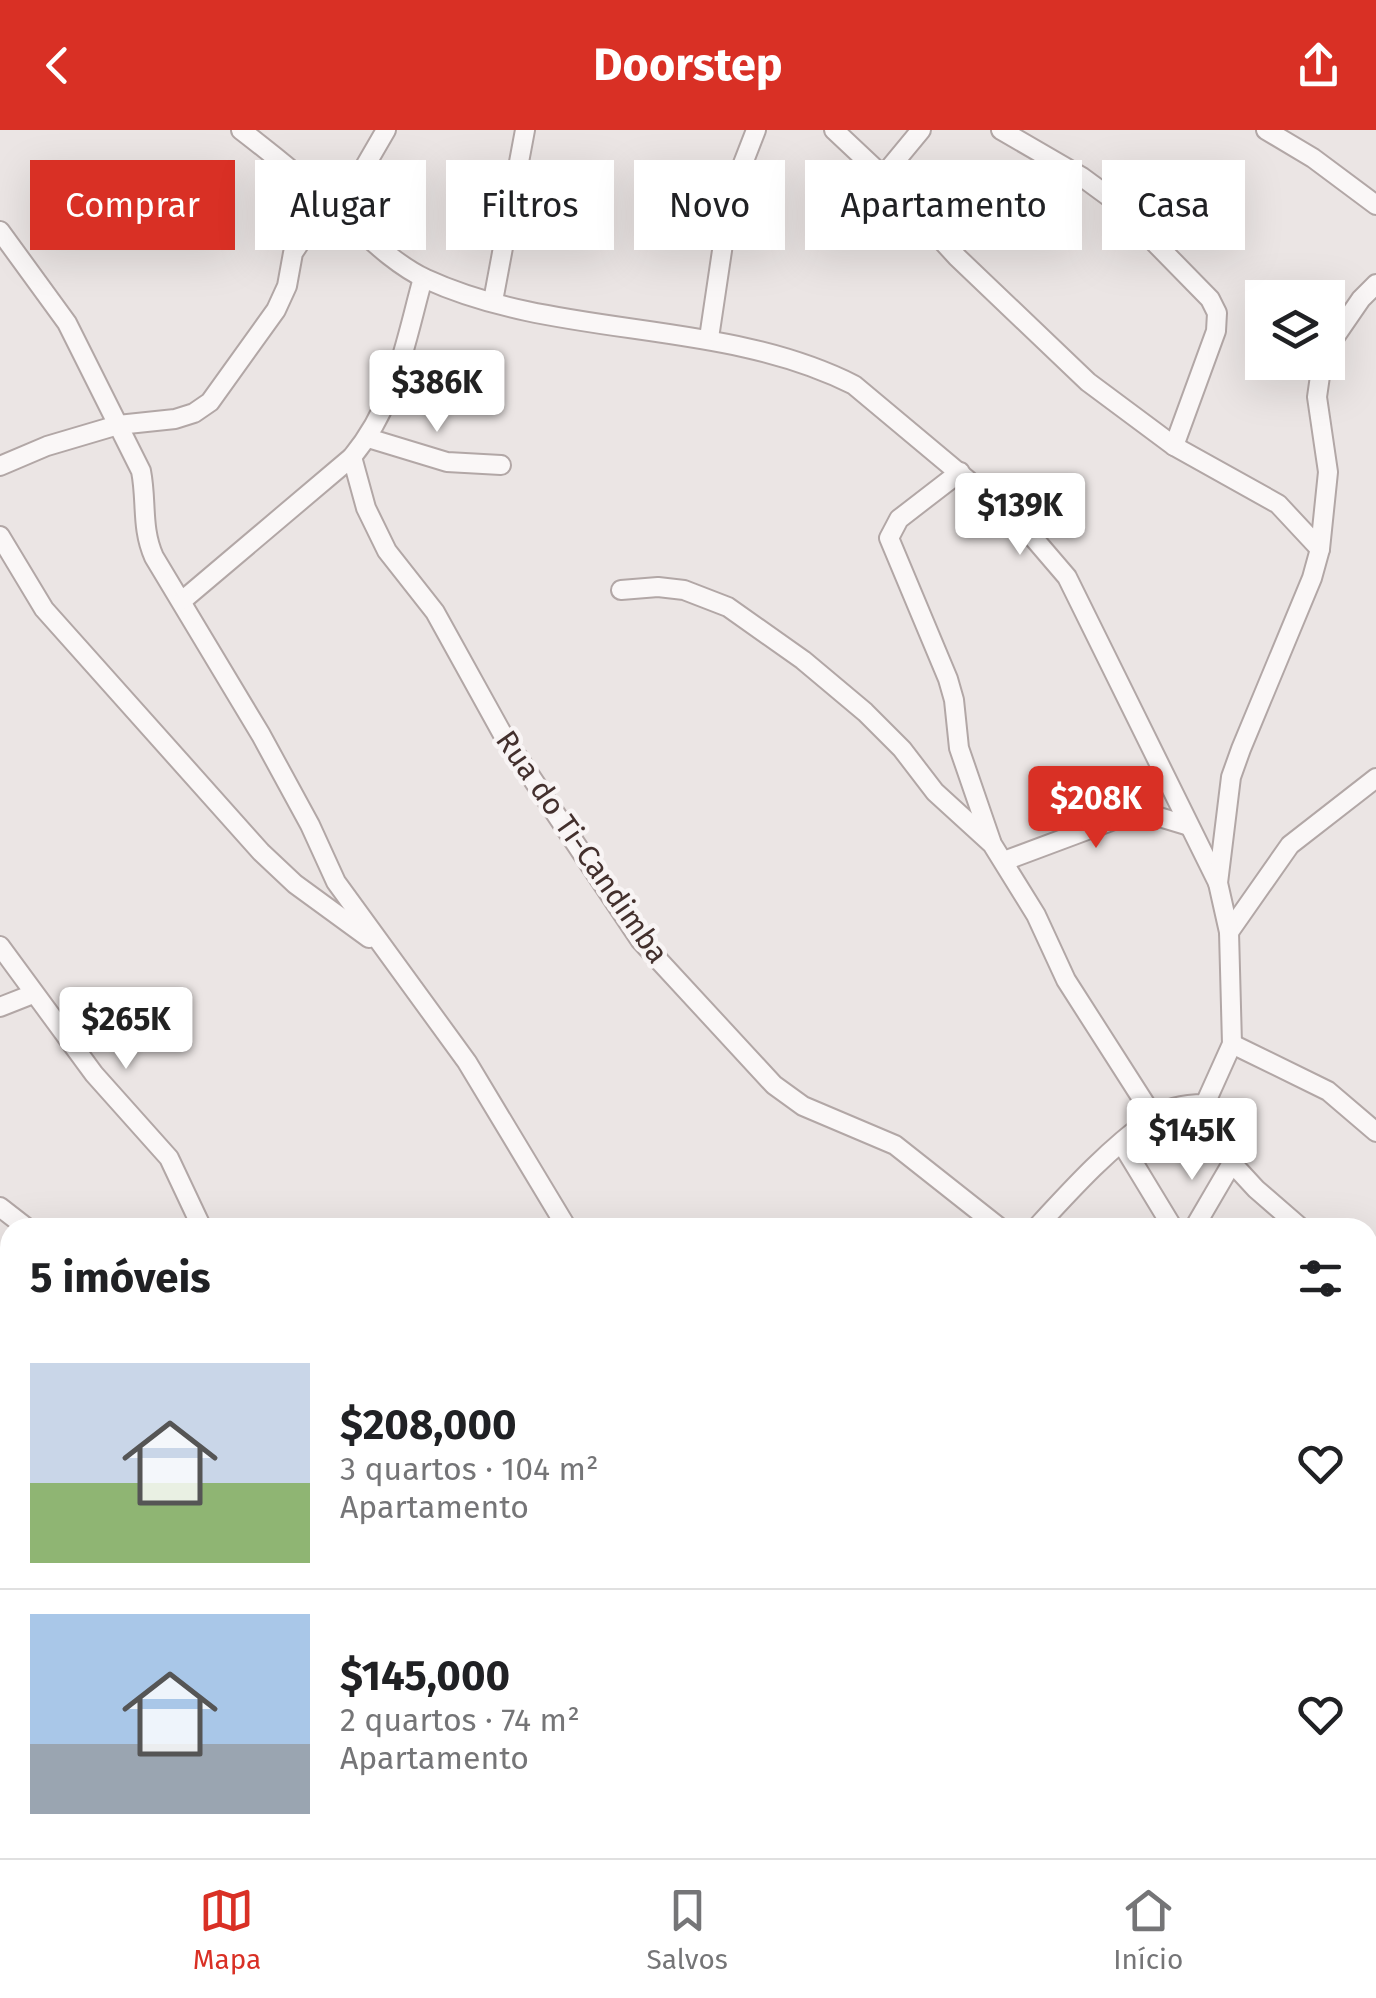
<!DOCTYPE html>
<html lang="pt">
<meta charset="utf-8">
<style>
body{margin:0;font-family:"Fira Sans",sans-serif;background:#f6f6f6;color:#202124;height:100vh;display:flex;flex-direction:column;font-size:38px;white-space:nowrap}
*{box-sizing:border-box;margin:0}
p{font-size:32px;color:#757577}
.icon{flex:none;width:55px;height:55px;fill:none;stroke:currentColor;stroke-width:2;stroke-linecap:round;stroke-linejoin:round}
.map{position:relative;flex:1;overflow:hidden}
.details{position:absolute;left:0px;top:1088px;width:1378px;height:642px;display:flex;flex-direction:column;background:#fff;border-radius:30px 30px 0 0;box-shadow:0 10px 40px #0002}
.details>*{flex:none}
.top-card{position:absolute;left:30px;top:30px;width:1318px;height:90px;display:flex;gap:20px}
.tools{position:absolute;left:1245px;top:150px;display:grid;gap:20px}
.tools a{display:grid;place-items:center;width:100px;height:100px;border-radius:0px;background:#fff;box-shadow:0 10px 40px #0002;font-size:50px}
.price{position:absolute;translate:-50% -85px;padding:0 22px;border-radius:10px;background:#fff;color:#222;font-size:32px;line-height:65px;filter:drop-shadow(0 2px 5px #0008)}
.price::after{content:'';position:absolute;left:50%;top:60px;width:30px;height:22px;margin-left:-15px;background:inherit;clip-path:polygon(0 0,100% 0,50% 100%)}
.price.active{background:#d93025;color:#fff}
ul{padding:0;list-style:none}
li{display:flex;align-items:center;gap:30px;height:250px;padding:0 30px}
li+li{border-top:2px solid #e0e0e0}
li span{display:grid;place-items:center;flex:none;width:280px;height:200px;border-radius:0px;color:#555}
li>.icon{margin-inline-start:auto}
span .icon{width:120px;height:120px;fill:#fffc;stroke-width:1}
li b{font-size:42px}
h2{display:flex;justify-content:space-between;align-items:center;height:120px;padding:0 30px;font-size:42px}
.chip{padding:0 35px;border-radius:0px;background:#fff;box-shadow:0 10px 40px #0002;font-size:35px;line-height:90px}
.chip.active{background:#d93025;color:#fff}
header{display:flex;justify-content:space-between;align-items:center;height:130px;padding:0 30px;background:#d93025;color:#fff;font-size:45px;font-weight:700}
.dock{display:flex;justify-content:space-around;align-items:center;height:140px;border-top:2px solid #e0e0e0;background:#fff;font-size:28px;color:#757577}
.dock a{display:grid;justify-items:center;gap:5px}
.dock .active{color:#d93025}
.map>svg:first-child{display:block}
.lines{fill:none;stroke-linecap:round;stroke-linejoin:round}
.minor-casing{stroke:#b2a7a6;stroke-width:22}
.minor{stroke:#faf7f7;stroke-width:18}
.labels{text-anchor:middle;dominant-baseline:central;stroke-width:9;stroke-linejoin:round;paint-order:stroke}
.street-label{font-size:30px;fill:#43302d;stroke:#f8f4f4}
</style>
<header><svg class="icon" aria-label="back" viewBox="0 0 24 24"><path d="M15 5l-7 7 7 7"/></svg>Doorstep<svg class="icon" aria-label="share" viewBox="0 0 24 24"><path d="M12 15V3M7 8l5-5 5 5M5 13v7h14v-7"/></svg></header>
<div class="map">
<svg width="1376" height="1728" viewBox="0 0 1376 1728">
<rect width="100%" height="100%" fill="#ebe5e4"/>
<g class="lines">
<defs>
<g id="minor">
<path d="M241,0C276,27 309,54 341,83C367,106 394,134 426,149C559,210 722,188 854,255L1025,398L1067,447L1218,753"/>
<path d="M834,0L883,46L957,127L1088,252L1174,316L1278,374L1320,419"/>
<path d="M1001,0L1082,47L1112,69L1210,169L1217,183L1216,201L1174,316"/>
<path d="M1266,0L1313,28L1376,75"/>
<path d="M883,46L921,0"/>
<path d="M0,101L67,193L141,341C147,371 141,398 154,427L261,605L310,695L336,752L467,932L567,1098"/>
<path d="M493,171L525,0"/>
<path d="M709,208L730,67L756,0"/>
<path d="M1328,217L1361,169L1376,154"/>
<path d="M368,308L447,332L501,335"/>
<path d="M352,327L366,378L387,421L435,482L503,605L640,810L774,955L803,976L895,1015L1000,1098"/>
<path d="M0,336L47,316L118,295L175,289L194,283L210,272L276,180L287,156L293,123L301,111L339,81L386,0"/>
<path d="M960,342L899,389L889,408L948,549L954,570L959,618L991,711"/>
<path d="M0,406L44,479L261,722L295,754L369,808"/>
<path d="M621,460L658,457L684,460L728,477L803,530L865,582L902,619L935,662L992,714L1036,785L1066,850L1153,986"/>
<path d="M183,470L352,327C396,274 405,213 423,148"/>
<path d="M1004,731L1130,684L1146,683L1189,696"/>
<path d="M1229,802L1290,715L1376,648"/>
<path d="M0,816L94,944L169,1028L202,1098"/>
<path d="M0,877L33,864"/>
<path d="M1232,914L1328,961L1376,1002"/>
<path d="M1205,974L1232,1033L1256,1059L1301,1098"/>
<path d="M1122,1014L1173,1098"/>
<path d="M0,1077L27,1098"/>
<path d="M1036,1098C1071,1060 1109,1018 1152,988C1167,977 1186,974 1205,974L1232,914L1229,802L1218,753L1231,647L1241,619L1312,448L1320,419L1328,342L1317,267L1322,232"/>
<path d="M1194,1098L1232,1033"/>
<path d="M1368,1143L1376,1148"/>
<path d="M1368,1351L1376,1356"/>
<path d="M0,1368L10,1375"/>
<path d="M0,1577L10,1591"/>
<path d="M1368,1605L1373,1554L1369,1476L1376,1440"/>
<path d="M409,1720L410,1728"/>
<path d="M529,1720L530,1728"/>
<path d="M752,1720L756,1728"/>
<path d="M920,1720L923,1728"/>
<path d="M1190,1720L1199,1728"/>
<path d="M102,1728L106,1720"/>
<path d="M342,1728L347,1720"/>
<path d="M665,1728L666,1720"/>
<path d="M1346,1728L1347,1720"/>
</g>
</defs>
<use href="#minor" class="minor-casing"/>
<use href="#minor" class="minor"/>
</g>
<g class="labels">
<g class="street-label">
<text transform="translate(582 717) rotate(55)">Rua do Ti-Candimba</text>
</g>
</g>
</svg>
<div class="tools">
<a><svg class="icon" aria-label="layers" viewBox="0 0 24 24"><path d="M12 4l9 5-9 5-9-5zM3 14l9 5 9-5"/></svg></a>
</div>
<b class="price" style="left:437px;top:305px">$386K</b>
<b class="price" style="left:1020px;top:428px">$139K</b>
<b class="price active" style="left:1096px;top:721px">$208K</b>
<b class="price" style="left:126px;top:942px">$265K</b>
<b class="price" style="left:1192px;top:1053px">$145K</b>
<div class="top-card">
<a class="chip active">Comprar</a>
<a class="chip">Alugar</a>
<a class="chip">Filtros</a>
<a class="chip">Novo</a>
<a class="chip">Apartamento</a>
<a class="chip">Casa</a>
</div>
<section class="details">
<h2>5 imóveis<svg class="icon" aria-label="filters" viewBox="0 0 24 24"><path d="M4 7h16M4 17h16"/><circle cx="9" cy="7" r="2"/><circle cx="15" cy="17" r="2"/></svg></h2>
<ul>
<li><span style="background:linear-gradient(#c9d6e8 60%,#8fb573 0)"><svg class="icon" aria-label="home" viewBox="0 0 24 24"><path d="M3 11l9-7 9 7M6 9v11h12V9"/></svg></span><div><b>$208,000</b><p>3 quartos · 104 m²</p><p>Apartamento</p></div><svg class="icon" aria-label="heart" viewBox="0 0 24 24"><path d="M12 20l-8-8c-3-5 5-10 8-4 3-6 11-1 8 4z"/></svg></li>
<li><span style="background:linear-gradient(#a9c7e8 65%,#9aa5b1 0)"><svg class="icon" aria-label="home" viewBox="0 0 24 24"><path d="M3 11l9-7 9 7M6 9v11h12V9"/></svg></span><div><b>$145,000</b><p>2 quartos · 74 m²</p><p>Apartamento</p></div><svg class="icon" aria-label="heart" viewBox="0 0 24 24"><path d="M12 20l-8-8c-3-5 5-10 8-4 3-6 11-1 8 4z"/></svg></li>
</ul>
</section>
</div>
<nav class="dock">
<a class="active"><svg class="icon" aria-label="map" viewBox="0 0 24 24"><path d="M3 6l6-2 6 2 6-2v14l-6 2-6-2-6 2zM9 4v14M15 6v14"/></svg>Mapa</a>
<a><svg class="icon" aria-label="saved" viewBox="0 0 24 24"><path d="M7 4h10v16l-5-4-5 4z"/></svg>Salvos</a>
<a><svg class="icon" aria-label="home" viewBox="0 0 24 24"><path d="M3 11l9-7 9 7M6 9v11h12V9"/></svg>Início</a>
</nav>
